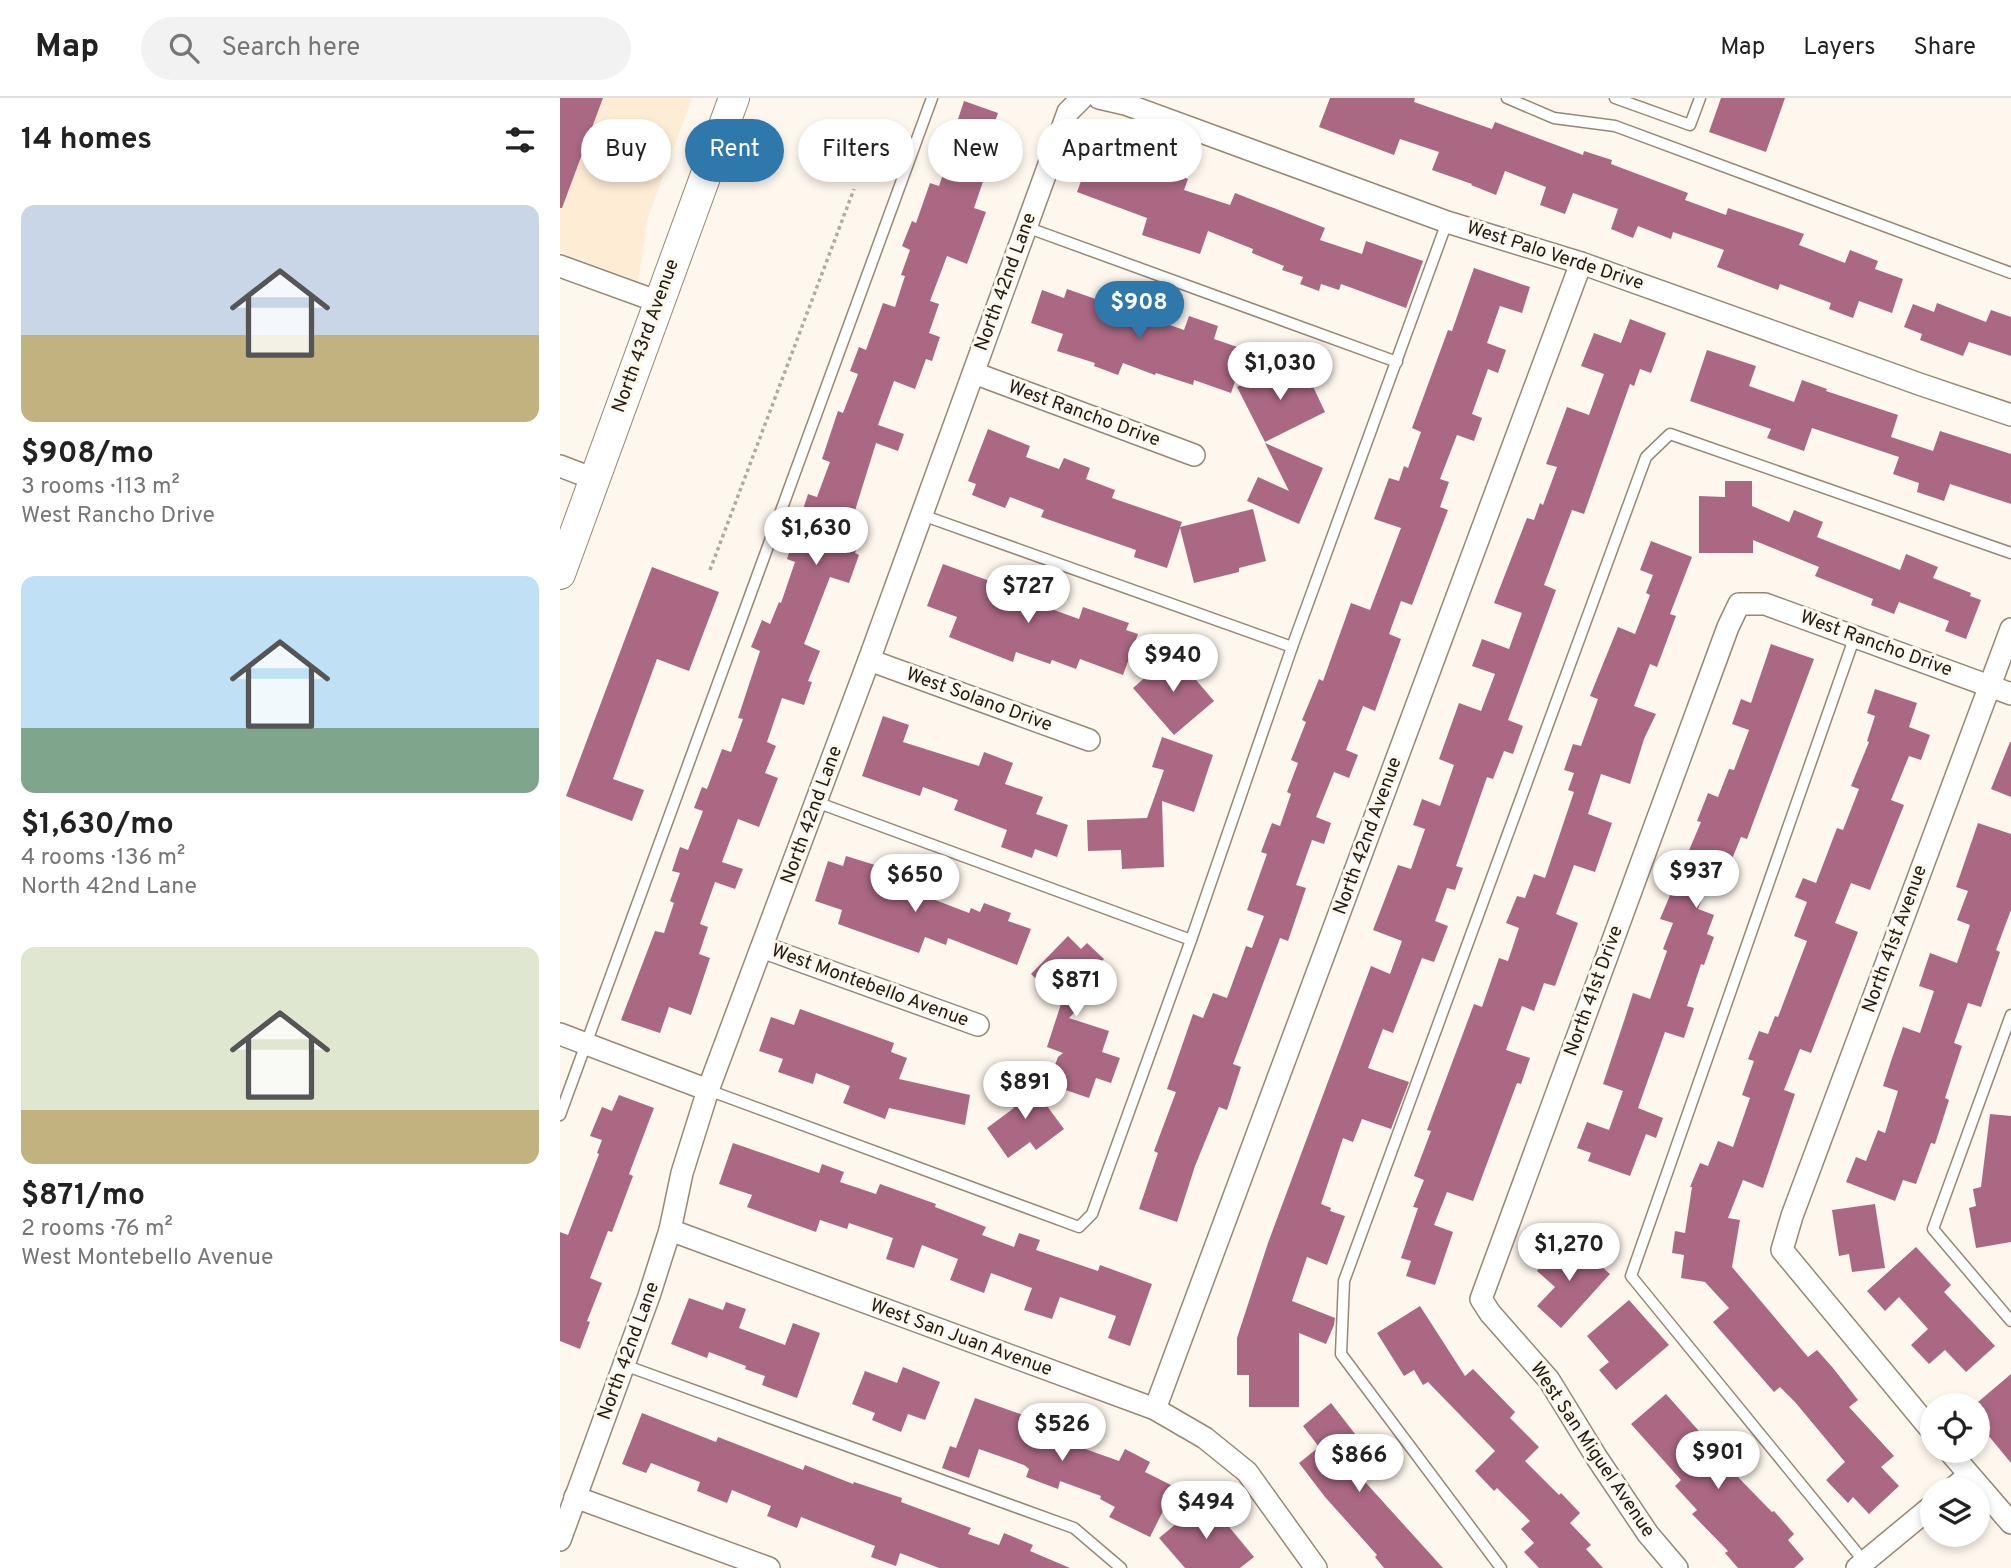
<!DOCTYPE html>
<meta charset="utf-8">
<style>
body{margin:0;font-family:Overpass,sans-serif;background:#f2f2f2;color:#222;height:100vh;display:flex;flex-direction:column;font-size:26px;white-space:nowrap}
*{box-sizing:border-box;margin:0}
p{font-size:23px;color:#767676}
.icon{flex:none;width:38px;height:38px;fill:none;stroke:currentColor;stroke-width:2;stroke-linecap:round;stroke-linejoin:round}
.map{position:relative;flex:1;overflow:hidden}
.panel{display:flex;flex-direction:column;background:#fff;width:560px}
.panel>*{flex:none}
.hud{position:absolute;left:21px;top:21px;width:665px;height:63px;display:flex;gap:14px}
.controls{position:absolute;left:1360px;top:1295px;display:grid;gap:14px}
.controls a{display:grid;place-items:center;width:70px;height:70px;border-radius:50%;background:#fff;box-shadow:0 4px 10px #0003;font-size:35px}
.price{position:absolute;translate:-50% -60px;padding:0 16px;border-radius:24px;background:#fff;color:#222;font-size:23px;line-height:46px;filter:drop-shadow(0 2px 4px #0008)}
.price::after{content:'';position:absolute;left:50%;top:42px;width:21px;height:16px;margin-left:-10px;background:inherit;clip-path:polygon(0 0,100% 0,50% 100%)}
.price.on{background:#2f78ac;color:#fff}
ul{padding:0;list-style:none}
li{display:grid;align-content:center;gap:14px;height:371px;padding:0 21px}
li span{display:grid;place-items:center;height:217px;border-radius:14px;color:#555}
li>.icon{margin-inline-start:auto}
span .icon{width:126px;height:126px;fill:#fffc;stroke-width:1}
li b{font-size:30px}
h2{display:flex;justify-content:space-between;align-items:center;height:84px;padding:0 21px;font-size:30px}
.tag{padding:0 24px;border-radius:32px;background:#fff;box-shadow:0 4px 10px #0003;font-size:24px;line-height:63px}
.tag.on{background:#2f78ac;color:#fff}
header{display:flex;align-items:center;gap:42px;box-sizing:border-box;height:98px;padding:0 35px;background:#fff;border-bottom:2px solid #e0e0e0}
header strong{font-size:33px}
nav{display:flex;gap:38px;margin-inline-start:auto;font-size:24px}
.search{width:490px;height:63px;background:#f2f2f2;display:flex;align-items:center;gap:18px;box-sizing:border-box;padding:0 24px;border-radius:38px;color:#767676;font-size:26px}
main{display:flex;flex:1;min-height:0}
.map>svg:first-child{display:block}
.built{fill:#feecd4}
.building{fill:#ab6883}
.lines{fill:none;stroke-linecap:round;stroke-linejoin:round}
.service-casing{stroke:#988873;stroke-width:13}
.minor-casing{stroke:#988873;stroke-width:24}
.secondary-casing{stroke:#988873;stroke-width:32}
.path{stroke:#b0aaa1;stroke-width:3.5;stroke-dasharray:3.5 3.5;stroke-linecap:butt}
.service{stroke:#fff;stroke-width:10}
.minor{stroke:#fff;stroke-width:21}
.secondary{stroke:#fff;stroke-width:30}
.labels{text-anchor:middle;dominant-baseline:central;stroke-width:6;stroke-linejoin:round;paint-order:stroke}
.street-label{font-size:19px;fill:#201a11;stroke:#fef7ee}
</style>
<header>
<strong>Map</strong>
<div class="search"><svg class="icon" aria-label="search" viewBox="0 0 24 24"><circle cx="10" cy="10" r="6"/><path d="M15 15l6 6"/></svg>Search here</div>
<nav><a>Map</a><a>Layers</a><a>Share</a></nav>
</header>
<main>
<section class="panel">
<h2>14 homes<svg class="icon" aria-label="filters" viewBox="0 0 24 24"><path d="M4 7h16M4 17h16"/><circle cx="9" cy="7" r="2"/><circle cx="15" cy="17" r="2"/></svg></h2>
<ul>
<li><span style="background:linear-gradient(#c9d6e8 60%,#c2b280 0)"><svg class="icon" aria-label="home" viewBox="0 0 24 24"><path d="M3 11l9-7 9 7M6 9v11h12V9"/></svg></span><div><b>$908/mo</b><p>3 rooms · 113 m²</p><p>West Rancho Drive</p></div></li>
<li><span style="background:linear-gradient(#bfe0f5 70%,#7fa58c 0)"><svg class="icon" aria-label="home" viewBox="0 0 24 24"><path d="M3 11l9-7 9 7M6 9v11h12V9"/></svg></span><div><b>$1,630/mo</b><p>4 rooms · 136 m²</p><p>North 42nd Lane</p></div></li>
<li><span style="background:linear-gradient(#dfe7d0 75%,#c2b280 0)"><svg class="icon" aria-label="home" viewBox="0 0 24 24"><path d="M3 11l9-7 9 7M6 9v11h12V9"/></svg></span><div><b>$871/mo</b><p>2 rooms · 76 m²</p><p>West Montebello Avenue</p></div></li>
</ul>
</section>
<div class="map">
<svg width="1451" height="1470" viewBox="0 0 1451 1470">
<rect width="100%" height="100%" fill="#fef7ee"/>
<path class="built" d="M0,0H132L88,119L78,183L0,154Z"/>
<g class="building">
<path d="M0,0H43L2,110H0Z"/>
<path d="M770,0H855L854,4L932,31L935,24L1023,57L1024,53L1052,62L1051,66L1128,95L1125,102L1166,117L1168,110L1244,136L1239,147L1285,165L1290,152L1318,163L1315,171L1343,181L1332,215L1299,203L1293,220L1269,211L1271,205L1220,186L1218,192L1157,169L1164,152L1113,134L1111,141L1078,128L1073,140L1051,131L1058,111L1013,95L1005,116L980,107L986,89L945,73L936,97L911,87L912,86L872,72L879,54L840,41L834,57L759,29Z"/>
<path d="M1161,0H1225L1206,54L1149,34Z"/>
<path d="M404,3L438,15L427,47L447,55L441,74L428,69L414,110L426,114L407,166L387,158L370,203L379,206L369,235L380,239L372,263L366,261L355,291L334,283L318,327L344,336L338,353L316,345L293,419L306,423L295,455L299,457L289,485L270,479L244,546L260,553L248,583L252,584L244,607L222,600L207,644L216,648L205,675L218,680L199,729L178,721L162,764L183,771L175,791L155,784L140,826L148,829L139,856L150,860L131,917L109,909L100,935L61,922L95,833L104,835L114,805L110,803L120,775L112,773L120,749L128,752L143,713L134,710L142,689L147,691L162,651L171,654L183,621L178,620L200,553L191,549L202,522L210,526L219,504L221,505L235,464L227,461L248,396L257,399L270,364L262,361L278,313L283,315L298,276L290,273L299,249L306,252L323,205L335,209L345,178L341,177L350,152L342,148L352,123L356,125L370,85L379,88L390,56L378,52L386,27L395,30Z"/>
<path d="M535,45L628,81L624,92L670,107L675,95L765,130L760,142L802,156L806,143L863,163L846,210L781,186L779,192L761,186L759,193L740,186L743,179L722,172L724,168L692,155L693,151L648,133L640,156L582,137L587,120L517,94Z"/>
<path d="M914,170L970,189L962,215L940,208L927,245L946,252L938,275L928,271L912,316L922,320L914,343L897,337L880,381L889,384L880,409L888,412L877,441L852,507L841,503L829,536L841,541L815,613L803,608L786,652L798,657L789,680L774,674L756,719L771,725L764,746L752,742L736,787L746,790L728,843L720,840L673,966L681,969L667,1012L659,1009L635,1068L617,1124L579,1111L598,1055L594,1053L616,994L607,991L633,916L643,920L653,895L667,900L686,848L692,850L704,818L687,812L707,756L701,754L712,725L720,728L731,696L727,694L738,665L731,662L746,624L742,622L759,581L763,583L791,505L810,512L841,430L814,421L829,380L839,383L844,368L848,370L861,334L852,330L888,232L892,233Z"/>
<path d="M507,191L624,232L629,218L658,228L654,241L686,252L671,295L634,282L633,287L596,275L595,277L563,265L558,277L534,268L535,265L497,253L503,236L471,225L482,192L504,200Z"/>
<path d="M1377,205L1426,224L1431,212L1451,219V258L1409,244L1403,258L1360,242L1362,236L1344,229L1353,206L1374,214Z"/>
<path d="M1070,221L1106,235L1091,275L1080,271L1074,288L1070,286L1024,416L1012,412L984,487L996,492L948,622L963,628L953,656L944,653L933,681L927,679L896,768L903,770L895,792L887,790L875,823L888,828L874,864L862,860L833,935L823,931L808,970L849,984L831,1031L802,1021L793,1044L783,1040L761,1106L771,1110L770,1113L785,1118L767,1167L747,1159L732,1203L775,1220L774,1227L766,1246L739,1235V1309H689V1277H677V1240L708,1145L811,868L830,876L842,843L813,832L838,767L851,771L865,731L853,727L862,701L880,708L894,667L879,661L899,605L921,613L935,576L912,568L922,541L949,551L962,515L934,505L967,420L974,422L980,405L983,407L997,369L986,366L1007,309L1029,317L1044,276L1021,268L1034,235L1061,245Z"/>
<path d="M1147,252L1196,268L1189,288L1234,304L1242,282L1267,291L1266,293L1338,317L1331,339L1373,353L1380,333L1451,356V406L1390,386L1384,403L1357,394L1359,385L1333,376L1339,359L1252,330L1244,353L1207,340L1211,331L1130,303Z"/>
<path d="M726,265L737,288L750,282L765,314L705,344L677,289Z"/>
<path d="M428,331L470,348L466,359L499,371L504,360L530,370L526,381L555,392L552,400L622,424L620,429L693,411L706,463L679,470V474L634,485L620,430L607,470L574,459L576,452L481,419L484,412L450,399L445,410L412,397L416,386L408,383Z"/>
<path d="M705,345L763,370L739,426L687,403L698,379L729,393Z"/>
<path d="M1165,383H1192V408L1229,424L1234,412L1263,424L1257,439L1340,472L1346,456L1378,469L1373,480L1411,495L1410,498L1421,502L1406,541L1385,533L1389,523L1339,504L1334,516L1311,507L1313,501L1255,478L1259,469L1193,442V455H1139V398L1165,399Z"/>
<path d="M1091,443L1132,459L1110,516L1116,518L1097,569L1090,566L1074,608L1096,616L1084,641L1070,686L1041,676L1028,716L1052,725L1035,774L1014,767L996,816L1018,825L995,888L984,885L974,913L962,908L946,952L970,960L961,986L957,985L913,1103L887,1094L874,1127L893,1134L875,1187L846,1178L851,1163L841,1160L858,1110L853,1109L864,1082L854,1078L871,1033L867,1032L914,906L922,909L939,860L948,863L959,830L946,825L957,798L965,800L974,776L985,780L1014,694L1008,692L1014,675L1004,672L1013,646L1021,648L1038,601L1030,598L1058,529L1075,536L1090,497L1086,495L1093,477L1080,472Z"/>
<path d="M383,466L438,486L436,491L519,521L523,509L569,525L566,532L578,536L563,577L520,561L516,571L492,562L490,566L456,554L453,564L389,539L397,519L367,508Z"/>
<path d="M92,469L159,494L129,573L97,561L53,681L84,692L72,723L6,698Z"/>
<path d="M1211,546L1254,561L1187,741L1181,739L1163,783L1151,779L1138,811L1154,817L1147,836L1154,839L1144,867L1141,866L1127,908L1134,910L1124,940L1105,934L1078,1010L1103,1020L1096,1040L1086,1036L1070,1078L1028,1063L1031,1055L1017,1050L1027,1024L1049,1032L1063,993L1043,986L1065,920L1073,895L1090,901L1107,853L1103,851L1113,825L1100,821L1141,724L1137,723L1148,695L1158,699L1169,671L1174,672L1189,632L1172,626L1181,601L1191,605Z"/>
<path d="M613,555L654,603L614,637L573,590Z"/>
<path d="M1315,591L1357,605L1349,629L1370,637L1361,662L1349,658L1331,702L1344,707L1310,792L1291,785L1275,825L1298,834L1251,955L1240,951L1224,992L1235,996L1203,1090L1183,1082L1168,1120L1180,1122L1172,1169L1248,1259L1257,1252L1273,1270L1298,1302L1289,1309L1334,1358L1321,1369L1339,1388L1309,1416L1293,1399L1288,1405L1266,1382L1285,1364L1235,1304L1220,1289L1214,1294L1153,1224L1169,1210L1145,1184L1121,1180L1124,1157L1112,1155L1115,1133L1125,1135L1132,1089H1130L1140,1065L1148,1068L1158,1043L1173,1049L1190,1000L1182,997L1194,963L1188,961L1199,933L1208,936L1215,918L1218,919L1247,843L1234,838L1247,804L1235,799L1243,780L1256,785L1277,730L1283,732L1299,691L1291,688L1309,644L1307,643L1315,618L1307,615Z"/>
<path d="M323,618L349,627L343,644L419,668L424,654L453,665L445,686L483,699L476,716L508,727L497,759L475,751L472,760L441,749L447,732L394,712L398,702L363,689L360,698L302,678Z"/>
<path d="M602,639L653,657L634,714L602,703L604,769L562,771L561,752L528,753L527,722L587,720L604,672L592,669Z"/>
<path d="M1450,644H1451V699L1431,691Z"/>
<path d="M1418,725L1451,736V812L1436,852L1440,854L1421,909L1408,905L1394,945L1402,948L1385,1000L1389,1002L1375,1046L1371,1045L1356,1086L1343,1082L1335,1103L1286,1084L1296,1059L1306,1063L1318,1032L1325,1035L1338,993L1323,988L1331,963L1343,929L1360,935L1374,893L1359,888L1370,855L1397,865L1410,827L1397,822L1408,793L1396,789Z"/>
<path d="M286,758L315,767L311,779L342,789L345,781L373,793L370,800L409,815L411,810L420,814L424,805L451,815L448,823L471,831L457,867L388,840L386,847L365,839L359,855L278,826L282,812L255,803L268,763L283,768Z"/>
<path d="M508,838L521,851L527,845L544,861L536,869L548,880L509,920L549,933L542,954L560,960L551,985L536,980L529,1000L488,986L498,959L503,955L487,949L501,906L471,876Z"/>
<path d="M240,911L334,945L331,954L347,960L339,981L410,997L405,1027L329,1010L325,1021L283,1005L290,988L256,975L253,986L218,974L223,961L199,953L211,919L234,927Z"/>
<path d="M467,981L504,1031L476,1052L470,1044L448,1060L427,1030L454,1010L444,997Z"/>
<path d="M59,997L94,1010L69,1076L73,1078L52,1134L48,1133L30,1180L42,1185L27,1223L30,1224L20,1251L0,1243V1134L8,1137L39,1056L37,1055L42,1042L30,1038L42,1009L52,1013Z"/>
<path d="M1430,1016L1451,1018V1144L1416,1150L1409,1110L1416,1108L1413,1091L1421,1089Z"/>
<path d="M173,1045L259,1075L262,1066L284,1074L280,1084L316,1096L320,1086L376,1106L375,1109L426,1129L422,1137L454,1149L459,1135L480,1142L476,1152L538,1173L540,1167L592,1186L570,1248L548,1240L556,1218L500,1199L492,1221L464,1212L472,1190L431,1175L424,1195L390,1182L398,1161L362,1147L354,1170L326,1161L333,1140L289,1125L287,1131L260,1122L256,1134L187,1109L192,1097L159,1086Z"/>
<path d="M1315,1106L1325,1170L1292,1174L1289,1156L1279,1158L1272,1112Z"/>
<path d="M1001,1146L1019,1162L1025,1154L1050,1176L1001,1230L977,1208L995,1189L977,1173Z"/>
<path d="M1356,1149L1391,1187L1384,1194L1435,1248L1406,1274L1385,1252L1369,1266L1351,1247L1368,1231L1339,1199L1325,1213L1307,1193Z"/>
<path d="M129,1200L163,1212L166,1204L186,1211L179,1230L225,1247L233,1225L260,1235L237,1300L202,1287L205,1278L185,1271L186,1268L149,1254L147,1260L111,1246Z"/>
<path d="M1069,1202L1109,1247L1056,1292L1039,1272L1049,1264L1027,1238Z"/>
<path d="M860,1208L905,1278L913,1271L955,1314L950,1320L979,1349L965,1363L999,1397L1001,1395L1020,1415L1010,1425L1031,1447L1026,1451L1043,1470H979L964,1454L974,1445L961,1431L970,1423L937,1390L934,1393L915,1373L935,1353L868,1284L863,1287L854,1272L844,1278L817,1235Z"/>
<path d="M343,1269L380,1284L365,1322L348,1316L341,1334L312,1322L315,1315L292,1306L305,1273L337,1285Z"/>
<path d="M1451,1276V1365L1418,1325V1304Z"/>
<path d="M1106,1296L1154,1350L1161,1344L1182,1366L1173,1374L1212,1414L1214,1413L1234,1436L1228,1442L1244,1461L1234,1470H1178L1165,1455L1168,1453L1132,1416L1137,1412L1115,1388L1121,1382L1071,1326Z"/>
<path d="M415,1300L480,1323L482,1317L509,1327L503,1343L559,1363L565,1351L590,1364L585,1374L615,1389L590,1439L549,1419L555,1409L540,1401L541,1398L500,1383L498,1391L466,1379L469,1371L464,1367L419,1351L409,1380L382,1370L390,1348L396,1350Z"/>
<path d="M771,1305L806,1350L787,1364L883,1470H824L815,1459L817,1457L765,1399L739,1365L759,1349L743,1328Z"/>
<path d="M82,1315L156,1344L158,1339L243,1372L245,1367L293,1386L294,1384L342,1400L341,1404L411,1430L408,1436L439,1447L444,1435L473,1447L470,1453L510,1470H379L340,1455L336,1468L311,1459L315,1448L241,1419L237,1430L207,1418L211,1408L172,1392L167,1405L137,1393L140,1384L91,1365L86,1375L62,1366Z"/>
<path d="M646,1401L694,1459L680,1470H625L599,1440Z"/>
</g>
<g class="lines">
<defs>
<g id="service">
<path d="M947,0L994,20L1055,28L1451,175"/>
<path d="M1055,0L1130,27L1140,0"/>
<path d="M466,129L837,264"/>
<path d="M362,417L732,549"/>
<path d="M1295,538L1071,1178L1307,1467"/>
<path d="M256,704L631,842"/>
<path d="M1451,917L1373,1131L1451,1223"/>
<path d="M148,992L519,1129L532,1116L631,842L732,549L887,124"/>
<path d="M0,1017L372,0"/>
<path d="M64,1267L514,1430L561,1470"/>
<path d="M941,1470L781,1256L784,1183L1086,359L1110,336L1451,455"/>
</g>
<g id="minor">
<path d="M539,0L565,6L887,124L1021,165L1362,287L1451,317"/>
<path d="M0,168L99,204"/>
<path d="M414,275L634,357"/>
<path d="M0,368L34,381"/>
<path d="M309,562L529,642"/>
<path d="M202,849L418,927"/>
<path d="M0,936L148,992"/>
<path d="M110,1132L595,1311L645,1340L687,1374L756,1470"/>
<path d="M595,1311L1021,165"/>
<path d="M1372,1333L1222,1152L1232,1118L1451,531"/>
<path d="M1389,1353L1451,1425"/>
<path d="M1392,1391L1409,1377"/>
<path d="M15,1399L209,1470"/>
<path d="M0,1442L89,1198L110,1132L122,1075L148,992L309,562L508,14L522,0"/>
<path d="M1117,1470L1088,1436L1037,1360L989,1282L930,1215L921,1201L1168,529L1179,506H1205L1451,596"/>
<path d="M1297,1470L1372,1408"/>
</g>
<path id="secondary" d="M0,476L174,0"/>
</defs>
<use href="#service" class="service-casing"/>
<use href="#minor" class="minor-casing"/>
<use href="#secondary" class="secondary-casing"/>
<path class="path" d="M150,472L294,91"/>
<use href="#service" class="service"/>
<use href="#minor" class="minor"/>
<use href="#secondary" class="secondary"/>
</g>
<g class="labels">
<g class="street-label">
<text transform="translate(995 158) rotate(18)">West Palo Verde Drive</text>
<text transform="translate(446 184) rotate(-70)">North 42nd Lane</text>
<text transform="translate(86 238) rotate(-70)">North 43rd Avenue</text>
<text transform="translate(524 316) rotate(20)">West Rancho Drive</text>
<text transform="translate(1316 546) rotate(20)">West Rancho Drive</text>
<text transform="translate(419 602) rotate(20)">West Solano Drive</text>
<text transform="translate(252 717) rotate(-70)">North 42nd Lane</text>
<text transform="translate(808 738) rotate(-70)">North 42nd Avenue</text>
<text transform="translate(1335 841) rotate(-70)">North 41st Avenue</text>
<text transform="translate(310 888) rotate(20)">West Montebello Avenue</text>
<text transform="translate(1034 893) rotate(-70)">North 41st Drive</text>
<text transform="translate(401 1240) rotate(20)">West San Juan Avenue</text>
<text transform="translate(69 1253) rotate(-70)">North 42nd Lane</text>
<text transform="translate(1032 1352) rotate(56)">West San Miguel Avenue</text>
</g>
</g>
</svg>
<div class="controls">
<a><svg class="icon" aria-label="locate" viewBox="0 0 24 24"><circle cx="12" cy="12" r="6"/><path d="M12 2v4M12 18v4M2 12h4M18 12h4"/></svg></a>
<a><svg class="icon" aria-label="layers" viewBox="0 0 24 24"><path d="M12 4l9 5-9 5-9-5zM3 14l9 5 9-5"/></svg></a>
</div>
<b class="price on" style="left:579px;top:243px">$908</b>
<b class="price" style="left:720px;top:304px">$1,030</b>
<b class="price" style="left:256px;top:469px">$1,630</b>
<b class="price" style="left:468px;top:527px">$727</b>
<b class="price" style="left:613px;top:596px">$940</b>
<b class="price" style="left:1136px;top:812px">$937</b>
<b class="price" style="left:355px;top:816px">$650</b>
<b class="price" style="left:516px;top:921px">$871</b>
<b class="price" style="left:465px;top:1023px">$891</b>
<b class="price" style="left:1009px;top:1185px">$1,270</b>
<b class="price" style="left:502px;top:1365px">$526</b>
<b class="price" style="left:1158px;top:1393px">$901</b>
<b class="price" style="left:799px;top:1396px">$866</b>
<b class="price" style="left:646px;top:1443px">$494</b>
<div class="hud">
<a class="tag">Buy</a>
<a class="tag on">Rent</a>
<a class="tag">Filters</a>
<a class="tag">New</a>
<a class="tag">Apartment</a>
</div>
</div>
</main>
